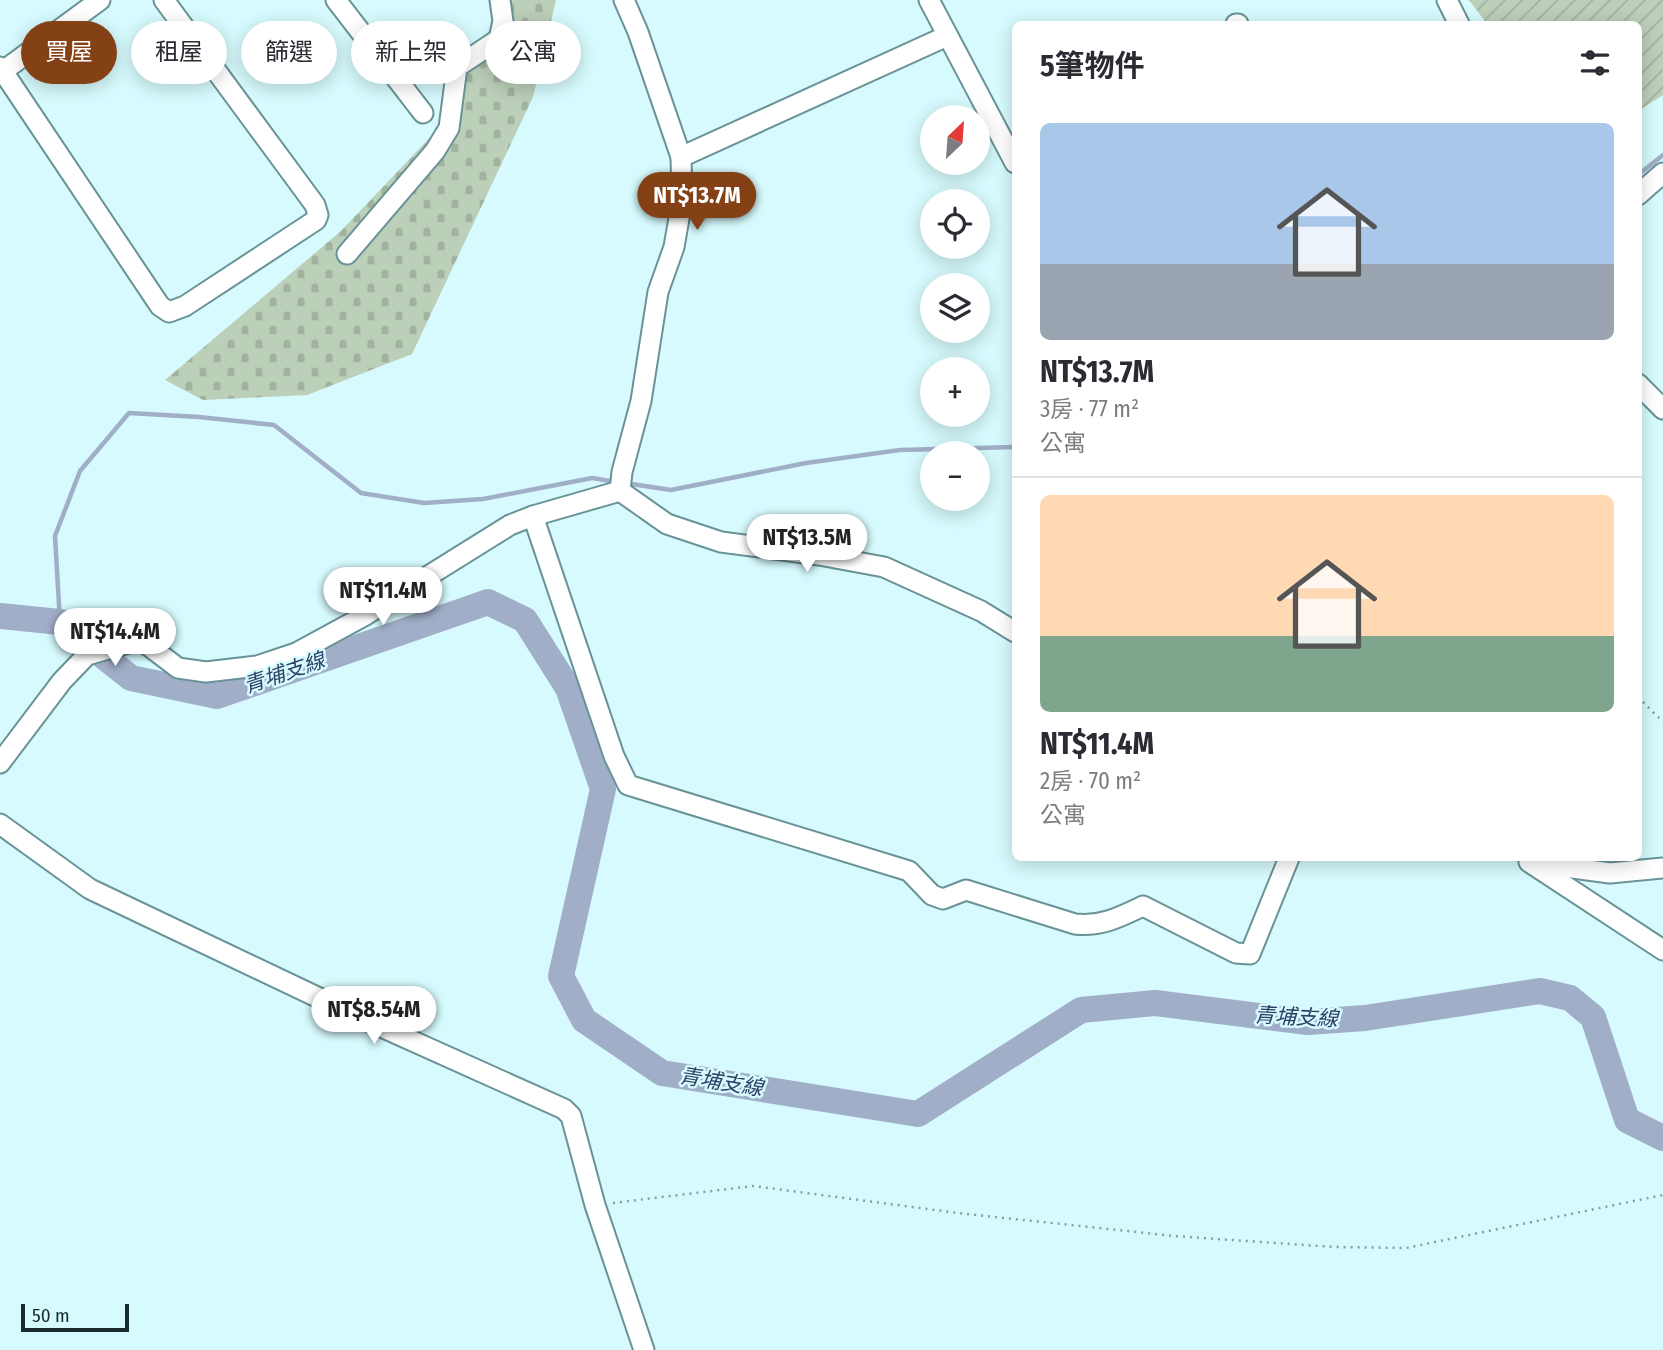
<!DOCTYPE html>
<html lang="zh-TW">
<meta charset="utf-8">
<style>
body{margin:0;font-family:"Fira Sans Condensed","Noto Sans TC",sans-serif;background:#f2f2f3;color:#2b2b33;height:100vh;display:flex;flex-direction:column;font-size:26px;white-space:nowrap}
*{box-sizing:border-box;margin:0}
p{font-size:23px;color:#7c7c81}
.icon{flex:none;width:38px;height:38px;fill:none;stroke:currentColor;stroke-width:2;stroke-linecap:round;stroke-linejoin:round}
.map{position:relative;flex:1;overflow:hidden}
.drawer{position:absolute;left:1012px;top:21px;width:630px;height:840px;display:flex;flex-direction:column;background:#fff;border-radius:10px;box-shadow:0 4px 18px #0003}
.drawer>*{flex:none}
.banner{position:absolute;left:21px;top:21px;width:665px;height:63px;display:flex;gap:14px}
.needle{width:46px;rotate:25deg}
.buttons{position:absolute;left:920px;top:105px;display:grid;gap:14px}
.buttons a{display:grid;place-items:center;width:70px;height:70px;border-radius:50%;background:#fff;box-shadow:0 4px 18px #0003;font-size:35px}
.scale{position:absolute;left:21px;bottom:18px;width:108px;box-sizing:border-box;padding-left:7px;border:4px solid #192b2d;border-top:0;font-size:19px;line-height:24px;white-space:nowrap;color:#192b2d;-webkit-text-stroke:5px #d6fafd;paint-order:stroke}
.price{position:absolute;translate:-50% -60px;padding:0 16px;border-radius:24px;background:#fff;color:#222;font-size:23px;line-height:46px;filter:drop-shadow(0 2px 4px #0008)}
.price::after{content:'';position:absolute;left:50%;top:42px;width:21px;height:16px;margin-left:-10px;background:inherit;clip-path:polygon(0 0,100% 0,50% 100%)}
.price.active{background:#854116;color:#fff}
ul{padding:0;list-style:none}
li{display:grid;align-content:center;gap:14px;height:371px;padding:0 28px}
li+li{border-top:2px solid #e1e1e2}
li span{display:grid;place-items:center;height:217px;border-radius:10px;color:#555}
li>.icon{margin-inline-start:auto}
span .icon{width:126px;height:126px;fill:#fffc;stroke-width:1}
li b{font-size:30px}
h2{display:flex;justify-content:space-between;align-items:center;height:84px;padding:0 28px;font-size:30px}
.pill{padding:0 24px;border-radius:32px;background:#fff;box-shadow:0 4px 18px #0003;font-size:24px;line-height:63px}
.pill.active{background:#854116;color:#fff}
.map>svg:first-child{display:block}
.cemetery{fill:url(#cemetery-stones)}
.garden{fill:url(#garden-furrows)}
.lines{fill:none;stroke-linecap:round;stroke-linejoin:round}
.stream{stroke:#a1aec8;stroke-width:4.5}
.river{stroke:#a1aec8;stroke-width:26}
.minor-casing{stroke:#689397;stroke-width:23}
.path{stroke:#84a0a3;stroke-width:2.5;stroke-dasharray:2 5;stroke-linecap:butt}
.minor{stroke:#fff;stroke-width:19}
.labels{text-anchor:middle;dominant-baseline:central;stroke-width:5;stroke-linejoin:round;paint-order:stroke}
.water-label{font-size:21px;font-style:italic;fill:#2e3f66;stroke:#d6fafd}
</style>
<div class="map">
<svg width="1663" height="1350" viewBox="0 0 1663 1350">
<defs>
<pattern id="cemetery-stones" width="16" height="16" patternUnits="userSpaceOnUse" patternTransform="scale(1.75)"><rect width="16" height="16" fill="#bccfb9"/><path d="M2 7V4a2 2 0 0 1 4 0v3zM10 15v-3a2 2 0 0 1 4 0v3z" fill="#a1b29f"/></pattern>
<pattern id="garden-furrows" width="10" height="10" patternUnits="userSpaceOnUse" patternTransform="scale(1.75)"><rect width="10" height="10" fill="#bccfb9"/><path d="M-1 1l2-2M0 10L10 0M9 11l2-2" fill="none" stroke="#a1b29f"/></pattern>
</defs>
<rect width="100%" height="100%" fill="#d6fafd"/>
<path class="cemetery" d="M496,0H556L533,97L412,354L307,395L203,400L165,380L341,231L440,127L449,63L494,28Z"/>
<path class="garden" d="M1469,0H1663V95L1638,111V24H1487Z"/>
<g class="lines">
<g class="stream">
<path d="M1638,175L1663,155"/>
<path d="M625,483L671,490L806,463L900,450L1015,447"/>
<path d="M60,622L55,536L80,471L129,413L199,417L274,425L361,493L424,503L483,499L592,478L616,482"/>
</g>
<path class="river" d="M0,616L60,622L131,678L217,696L488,602L525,620L568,688L603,789L561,976L584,1020L662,1073L918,1114L1081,1010L1155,1003L1308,1022L1365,1018L1540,991L1570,998L1593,1017L1627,1120L1663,1138"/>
<defs>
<g id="minor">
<path d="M336,0L423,113"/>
<path d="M929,0L1015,163"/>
<path d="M1447,0L1459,24"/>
<path d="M1236,24H1238"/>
<path d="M0,67L160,306L169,312L185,306L316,220L318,215L315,205L164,0"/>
<path d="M3,71L100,0"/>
<path d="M681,157L947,36"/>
<path d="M1638,195L1663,173"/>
<path d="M347,254L435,151L449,128L457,67L499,39L503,21L500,0"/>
<path d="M1638,384L1663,409"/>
<path d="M620,491L622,472L641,401L658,292L674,247L682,201L681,157L638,32L624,0"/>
<path d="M620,491L667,524L721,542L819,555L884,567L981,611L1015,632"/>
<path d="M533,516L614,756L628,785L909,871L932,895L943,899L966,890L1075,924C1101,927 1120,917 1143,906L1236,953L1250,954L1289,858"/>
<path d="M0,763L62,681L87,655L132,642L145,643L178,668L206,672L257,666L296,653L364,616L510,525L533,516L620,491"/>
<path d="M0,824L90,889L357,1016L564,1109L571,1116L595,1205L644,1350"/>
<path d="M1529,862L1663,950"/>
<path d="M1535,863L1610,873L1663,868"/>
</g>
</defs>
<use href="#minor" class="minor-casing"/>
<g class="path">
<path d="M1638,697L1663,722"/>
<path d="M613,1203L753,1186L958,1213L1174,1236L1334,1247L1406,1248L1663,1195"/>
</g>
<use href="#minor" class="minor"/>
</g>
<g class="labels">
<g class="water-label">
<text transform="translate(284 673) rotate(-19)">青埔支線</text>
<text transform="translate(1296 1017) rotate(3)">青埔支線</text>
<text transform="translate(721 1082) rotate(9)">青埔支線</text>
</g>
</g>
</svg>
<div class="buttons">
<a><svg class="needle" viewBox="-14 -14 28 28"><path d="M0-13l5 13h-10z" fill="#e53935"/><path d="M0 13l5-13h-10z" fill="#7c7c81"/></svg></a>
<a><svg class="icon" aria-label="locate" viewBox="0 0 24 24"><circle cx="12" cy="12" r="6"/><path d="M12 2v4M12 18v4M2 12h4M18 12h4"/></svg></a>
<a><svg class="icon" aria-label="layers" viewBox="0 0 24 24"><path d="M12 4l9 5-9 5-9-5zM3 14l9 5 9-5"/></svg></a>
<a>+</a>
<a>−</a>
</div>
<div class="scale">50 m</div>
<b class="price active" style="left:697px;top:232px">NT$13.7M</b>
<b class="price" style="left:807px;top:574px">NT$13.5M</b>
<b class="price" style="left:383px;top:627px">NT$11.4M</b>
<b class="price" style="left:115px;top:668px">NT$14.4M</b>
<b class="price" style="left:374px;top:1046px">NT$8.54M</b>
<div class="banner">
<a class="pill active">買屋</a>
<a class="pill">租屋</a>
<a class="pill">篩選</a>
<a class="pill">新上架</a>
<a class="pill">公寓</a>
</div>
<section class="drawer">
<h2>5筆物件<svg class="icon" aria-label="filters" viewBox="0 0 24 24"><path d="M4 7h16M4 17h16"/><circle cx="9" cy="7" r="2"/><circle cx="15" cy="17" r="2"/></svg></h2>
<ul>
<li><span style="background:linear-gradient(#a9c7e8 65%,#9aa5b1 0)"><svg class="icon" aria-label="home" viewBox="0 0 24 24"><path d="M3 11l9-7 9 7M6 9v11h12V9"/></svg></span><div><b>NT$13.7M</b><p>3房 · 77 m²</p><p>公寓</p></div></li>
<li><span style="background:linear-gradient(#ffd9b3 65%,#7fa58c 0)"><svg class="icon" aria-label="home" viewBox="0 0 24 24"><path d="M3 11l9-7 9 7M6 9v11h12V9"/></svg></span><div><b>NT$11.4M</b><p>2房 · 70 m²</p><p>公寓</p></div></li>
</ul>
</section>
</div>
